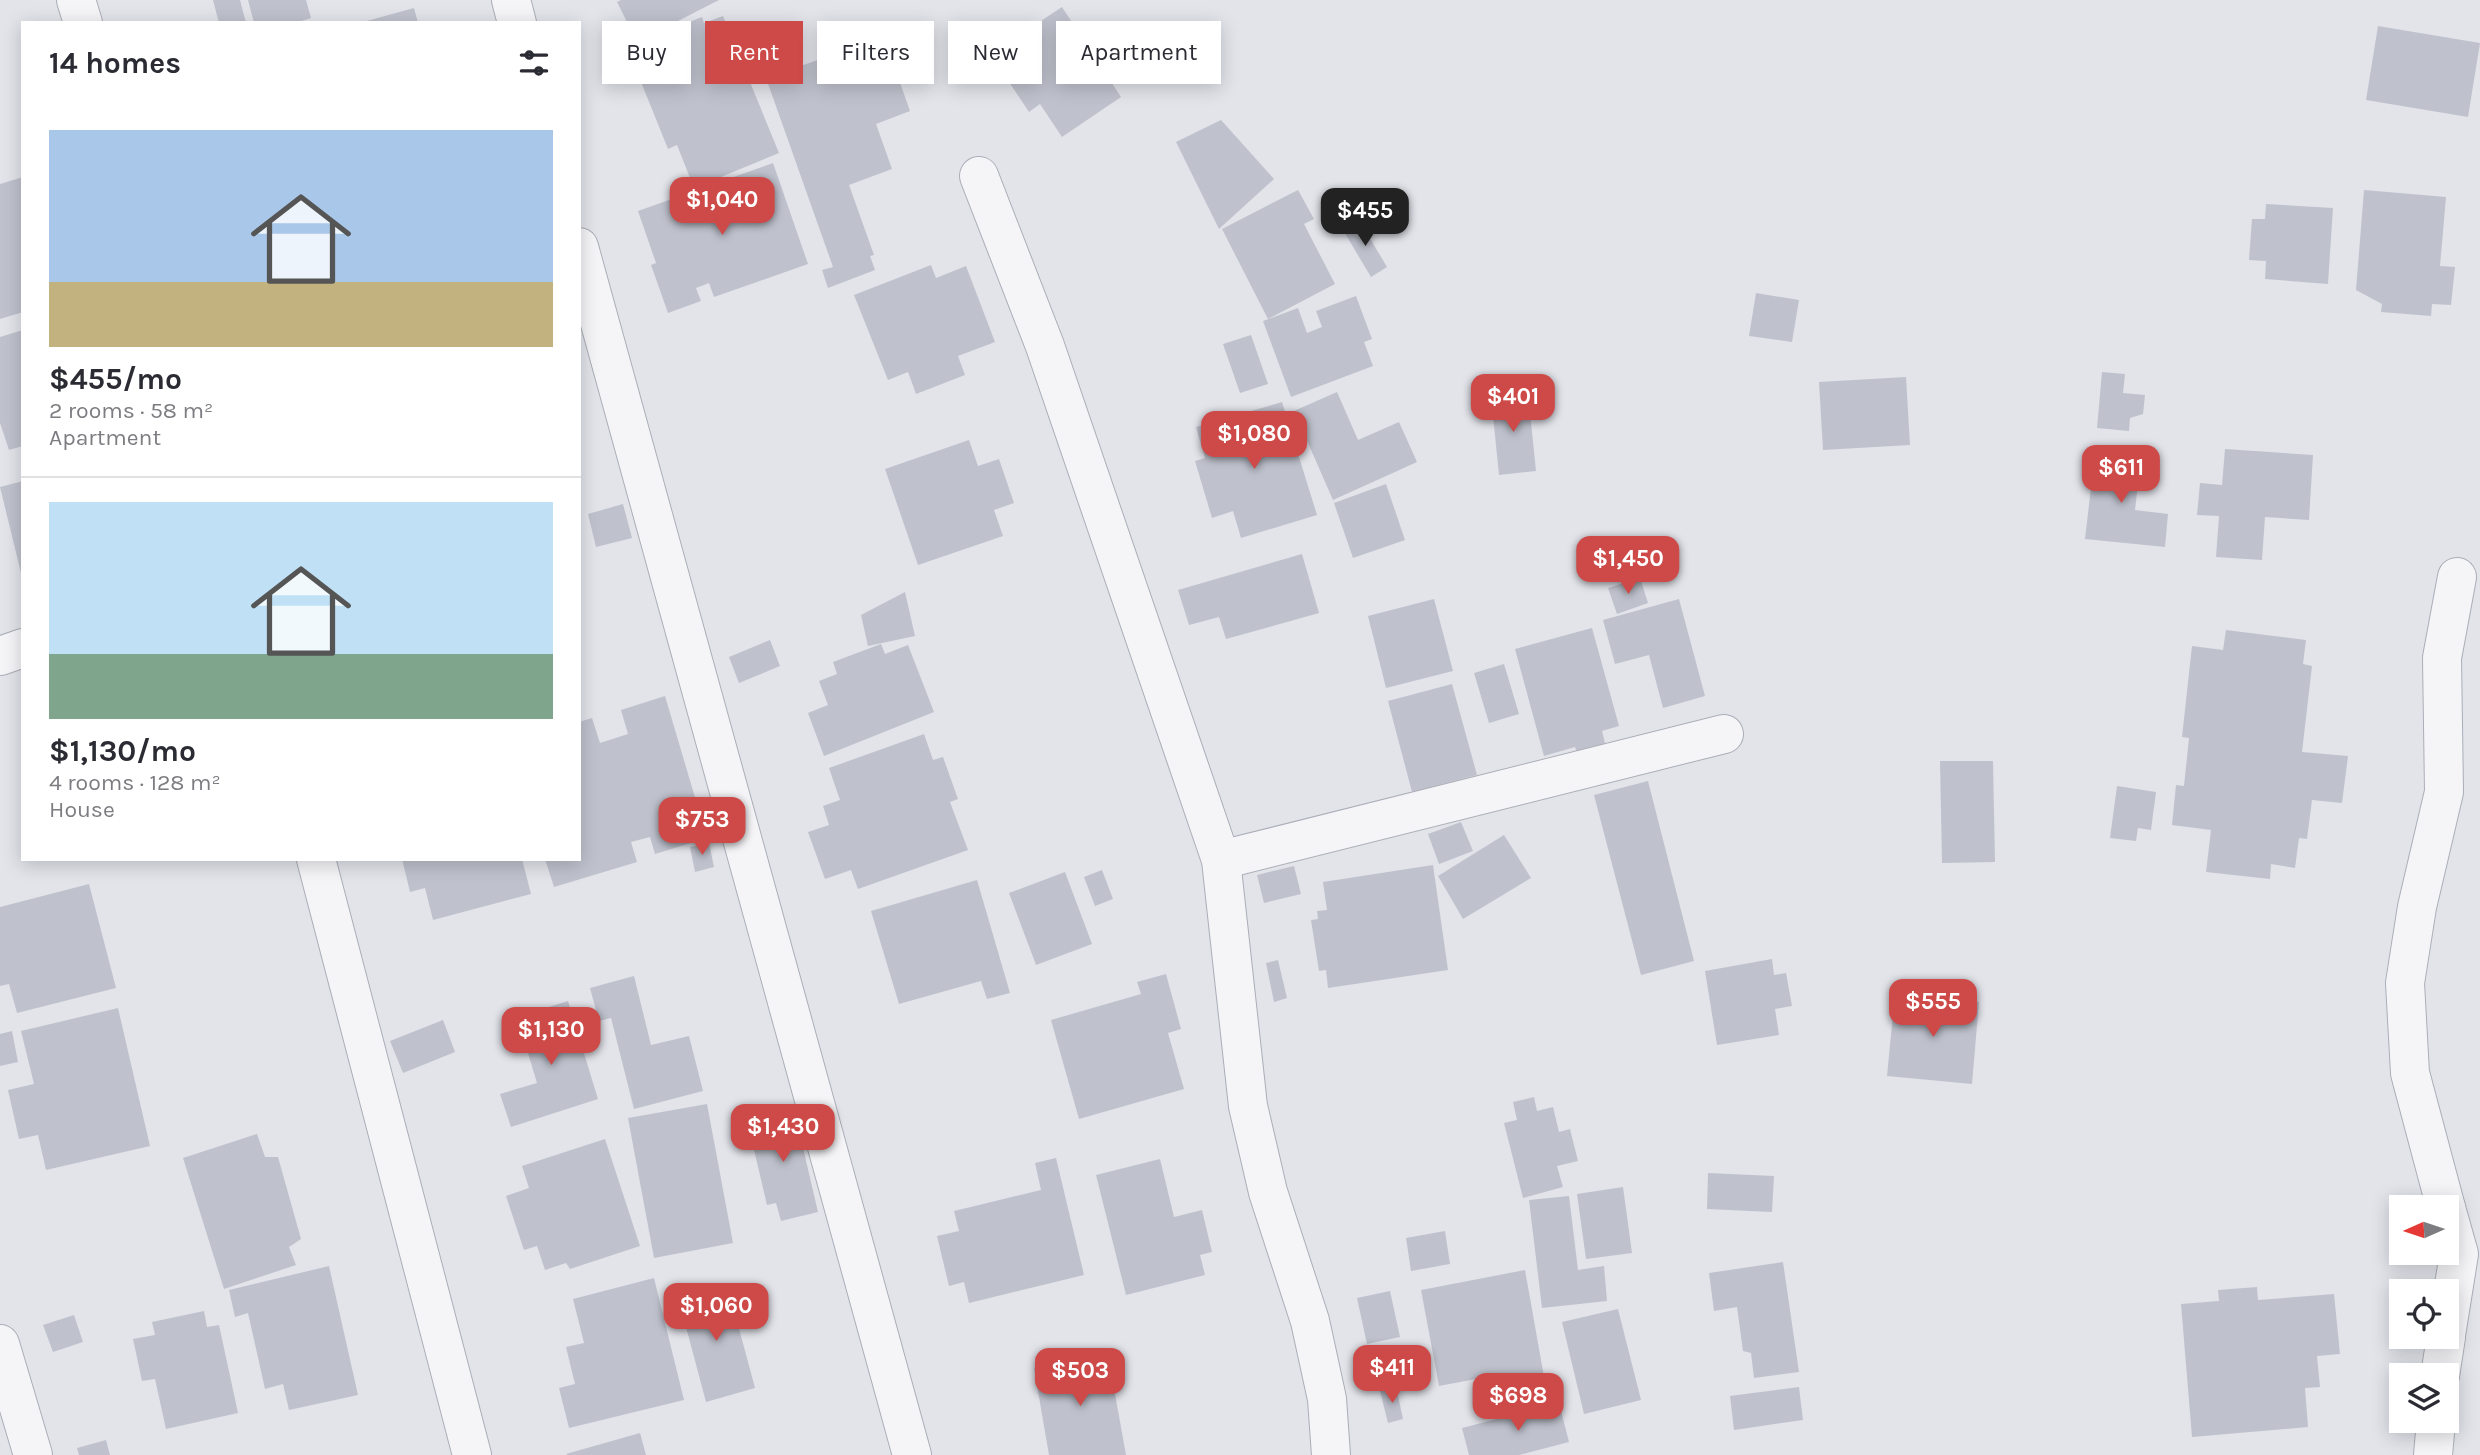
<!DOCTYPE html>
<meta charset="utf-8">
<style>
body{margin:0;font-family:Karla,sans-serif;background:#f7f7f7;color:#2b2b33;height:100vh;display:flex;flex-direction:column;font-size:26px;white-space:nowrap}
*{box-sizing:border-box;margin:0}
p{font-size:23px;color:#7c7c81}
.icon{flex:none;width:38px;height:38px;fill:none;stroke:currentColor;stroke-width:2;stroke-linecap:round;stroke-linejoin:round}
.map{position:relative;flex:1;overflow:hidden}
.side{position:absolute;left:21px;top:21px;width:560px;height:840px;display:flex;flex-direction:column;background:#fff;border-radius:0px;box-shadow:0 4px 18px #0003}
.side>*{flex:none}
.banner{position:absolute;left:602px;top:21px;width:665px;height:63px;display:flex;gap:14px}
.needle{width:46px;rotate:267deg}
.fabs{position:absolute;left:2389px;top:1195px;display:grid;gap:14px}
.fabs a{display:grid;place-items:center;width:70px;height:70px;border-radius:0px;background:#fff;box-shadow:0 4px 18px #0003;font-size:35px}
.price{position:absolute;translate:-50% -60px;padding:0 16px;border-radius:14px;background:#ce4a48;color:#fff;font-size:23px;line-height:46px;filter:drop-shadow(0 2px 4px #0008)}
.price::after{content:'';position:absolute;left:50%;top:42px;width:21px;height:16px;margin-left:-10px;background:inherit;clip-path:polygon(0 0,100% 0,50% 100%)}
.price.current{background:#222;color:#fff}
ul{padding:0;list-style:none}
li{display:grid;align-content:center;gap:14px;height:371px;padding:0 28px}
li+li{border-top:2px solid #e1e1e2}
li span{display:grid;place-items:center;height:217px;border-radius:0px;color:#555}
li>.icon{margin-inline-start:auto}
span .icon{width:126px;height:126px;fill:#fffc;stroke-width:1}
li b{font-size:30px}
h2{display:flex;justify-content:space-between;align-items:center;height:84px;padding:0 28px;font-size:30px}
.pill{padding:0 24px;border-radius:0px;background:#fff;box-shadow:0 4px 18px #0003;font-size:24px;line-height:63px}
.pill.current{background:#ce4a48;color:#fff}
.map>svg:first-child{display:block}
.building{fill:#bfc2cd}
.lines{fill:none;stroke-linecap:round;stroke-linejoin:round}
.minor-casing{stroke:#abaeb8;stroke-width:40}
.minor{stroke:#f5f5f8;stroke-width:38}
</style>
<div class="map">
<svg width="2480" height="1455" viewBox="0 0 2480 1455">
<rect width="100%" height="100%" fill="#e2e4ea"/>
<g class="building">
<path d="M213,0H240L246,23H219Z"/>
<path d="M248,0H306L311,18L295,23H254Z"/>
<path d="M621,0H719L637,42L617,2Z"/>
<path d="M1062,7L1121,97L1062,137L1040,104L1029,112L1005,76L1014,62L997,50Z"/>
<path d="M414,8L418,23H363V22Z"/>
<path d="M723,16L779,153L694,188L677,145L668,149L639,77L653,71L641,41L702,17L704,23Z"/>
<path d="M2378,26L2480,43L2468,117L2366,100Z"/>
<path d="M884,37L910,111L876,124L892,169L849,185L874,255L870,256L875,270L828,288L822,270L833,267L766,78Z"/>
<path d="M1221,120L1274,179L1219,229L1176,142Z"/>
<path d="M773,163L808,264L714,297L709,283L696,288L701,301L668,313L651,265L656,263L638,211Z"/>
<path d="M23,177V312L0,319V184Z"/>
<path d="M1298,190L1314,219L1304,224L1335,284L1268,319L1222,229Z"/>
<path d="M2364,190L2446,197L2440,266L2455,267L2451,305L2432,304L2431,316L2381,312L2382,304L2356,290Z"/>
<path d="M2266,204L2333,208L2328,284L2265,279L2266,261L2249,260L2252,219H2265Z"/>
<path d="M1359,220L1387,267L1371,277L1343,230Z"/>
<path d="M931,265L936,278L966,266L995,342L958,356L965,375L916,394L908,372L888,380L854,295Z"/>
<path d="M1756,293L1799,300L1792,342L1749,336Z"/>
<path d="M1356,296L1372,339L1364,342L1373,366L1291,397L1263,321L1298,308L1307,333L1322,327L1316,311Z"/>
<path d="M23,330V446L9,450L0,423V337Z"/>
<path d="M1251,335L1268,384L1240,393L1223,344Z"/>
<path d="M2102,372L2125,374L2123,393L2145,395L2143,414L2130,418L2129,431L2097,428Z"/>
<path d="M1906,377L1910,445L1823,450L1819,382Z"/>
<path d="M1337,392L1358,440L1399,422L1417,462L1333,500L1294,411Z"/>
<path d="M1528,393L1536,471L1499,475L1491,396Z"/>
<path d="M1282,402L1317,515L1241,538L1233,511L1212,518L1195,461L1205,458L1196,427Z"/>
<path d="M969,440L978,466L999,459L1014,503L994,510L1003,536L918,565L885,469Z"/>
<path d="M2225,449L2313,455L2309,520L2265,517L2262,560L2216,557L2219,516L2197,515L2200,483L2222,485Z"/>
<path d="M2095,453L2141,458L2135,510L2168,514L2165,547L2085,539Z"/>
<path d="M23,481V577H22L0,487Z"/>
<path d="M1386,484L1405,540L1353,558L1334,503Z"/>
<path d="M623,504L632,538L596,547L588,514Z"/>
<path d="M1302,554L1319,613L1226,639L1219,617L1189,625L1178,590Z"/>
<path d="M1640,578L1648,603L1617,614L1608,588Z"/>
<path d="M905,592L915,636L868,646L861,615Z"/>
<path d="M1434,599L1453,671L1386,688L1368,616Z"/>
<path d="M1679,599L1705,696L1663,708L1649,655L1615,664L1603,620Z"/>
<path d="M1592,628L1619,726L1602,731L1606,747L1578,755L1575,747L1544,756L1515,649Z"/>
<path d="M2226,630L2306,640L2303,664L2312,666L2302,752L2348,756L2342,803L2312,800L2307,839L2299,838L2295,868L2271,864L2270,879L2206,872L2211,830L2172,825L2176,785L2184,786L2189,738L2182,737L2192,646L2223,650Z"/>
<path d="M770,640L780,666L739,683L729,657Z"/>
<path d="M881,644L885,654L908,645L934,712L824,756L808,713L828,705L819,681L837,674L833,662Z"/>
<path d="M1504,664L1519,714L1489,723L1474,673Z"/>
<path d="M1452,684L1477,775L1412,792L1388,701Z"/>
<path d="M665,696L707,838L655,854L650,837L631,842L637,862L554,887L545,859H579V722L592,718L600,743L628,734L621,710Z"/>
<path d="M924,734L933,760L943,757L958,799L950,802L968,850L858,889L851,870L825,879L808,832L829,825L823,806L840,800L829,768Z"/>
<path d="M1940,761H1993L1995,862L1942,863Z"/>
<path d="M1648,781L1694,961L1641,975L1594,795Z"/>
<path d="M2117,786L2156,792L2151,830L2138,828L2136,841L2110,838Z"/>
<path d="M1461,822L1473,851L1439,864L1428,834Z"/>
<path d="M1504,835L1531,878L1463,919L1438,876Z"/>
<path d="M709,843L714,867L695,872L690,847Z"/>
<path d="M402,859H522L531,894L433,920L425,888L410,892Z"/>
<path d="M1433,865L1448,970L1328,988L1326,970L1319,971L1311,920L1318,919L1317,911L1327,910L1323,882Z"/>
<path d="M1294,866L1301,894L1264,903L1257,875Z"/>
<path d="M1102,870L1113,899L1095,906L1084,877Z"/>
<path d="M1065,872L1092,944L1036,965L1009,893Z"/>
<path d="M977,880L1010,993L987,999L981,981L899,1004L871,911Z"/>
<path d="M89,884L116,988L17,1013L9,984L0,986V907Z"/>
<path d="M1772,959L1774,975L1786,973L1792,1006L1775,1009L1779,1035L1717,1045L1705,971Z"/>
<path d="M1278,960L1287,998L1274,1002L1266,963Z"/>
<path d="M1166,974L1181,1029L1168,1033L1184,1089L1079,1119L1051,1020L1141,994L1137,982Z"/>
<path d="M634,976L651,1045L689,1036L703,1091L634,1109L611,1018L599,1021L590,988Z"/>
<path d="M1895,994L1979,1002L1972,1084L1887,1076Z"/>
<path d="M568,1001L598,1099L511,1127L500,1094L537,1083L517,1017Z"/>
<path d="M118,1008L150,1146L46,1170L38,1135L19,1139L8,1090L34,1084L21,1031Z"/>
<path d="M443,1020L455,1052L403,1073L390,1041Z"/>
<path d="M12,1031L18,1062L0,1066V1034Z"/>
<path d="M1534,1097L1537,1111L1553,1107L1559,1132L1570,1129L1578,1161L1557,1166L1563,1187L1523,1198L1504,1123L1517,1120L1513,1102Z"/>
<path d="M707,1104L733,1243L654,1258L628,1118Z"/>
<path d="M793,1105L818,1212L781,1221L776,1203L767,1205L751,1137L759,1135L754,1115Z"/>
<path d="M257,1134L265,1157H278L301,1239L289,1247L296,1265L224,1289L183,1158Z"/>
<path d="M605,1139L640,1246L570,1269L566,1263L545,1270L537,1246L524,1250L506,1196L529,1188L522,1166Z"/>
<path d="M1056,1158L1084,1275L969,1303L964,1282L949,1286L937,1236L959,1231L954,1211L1041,1190L1035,1163Z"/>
<path d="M1160,1159L1174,1217L1202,1210L1212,1252L1200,1255L1205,1275L1126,1295L1096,1175Z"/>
<path d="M1708,1173L1774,1176L1772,1212L1707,1209Z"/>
<path d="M1623,1187L1632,1253L1586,1259L1577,1194Z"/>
<path d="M1569,1196L1578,1270L1604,1266L1607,1301L1542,1308L1529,1200Z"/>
<path d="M1445,1231L1450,1264L1411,1271L1406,1238Z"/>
<path d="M1783,1262L1799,1372L1754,1378L1751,1353L1743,1351L1737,1307L1714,1311L1709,1273Z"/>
<path d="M329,1266L358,1395L289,1410L283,1384L265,1389L248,1313L235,1317L229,1290Z"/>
<path d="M1525,1270L1546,1388L1506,1395L1502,1374L1439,1386L1421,1290Z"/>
<path d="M654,1278L684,1400L569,1428L559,1388L575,1384L566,1347L584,1343L573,1299Z"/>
<path d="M727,1284L755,1388L706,1402L678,1297Z"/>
<path d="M2257,1287L2258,1300L2334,1294L2340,1354L2317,1356L2320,1387L2305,1388L2308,1427L2192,1437L2181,1304L2219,1301L2218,1290Z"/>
<path d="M1390,1291L1400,1337L1367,1344L1357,1298Z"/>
<path d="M1618,1309L1641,1400L1584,1414L1562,1322Z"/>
<path d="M204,1311L207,1327L219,1325L238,1413L166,1429L155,1379L142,1381L133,1339L155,1335L152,1322Z"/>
<path d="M74,1315L83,1342L53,1352L43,1325Z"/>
<path d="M1108,1355L1126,1455H1049L1034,1368Z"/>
<path d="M1396,1387L1403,1419L1388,1423L1380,1391Z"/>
<path d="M1799,1387L1803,1420L1734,1430L1730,1396Z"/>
<path d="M1559,1403L1569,1442L1519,1455H1469L1462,1428Z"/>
<path d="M640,1433L646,1455H567L566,1454Z"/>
<path d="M106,1440L110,1455H79L77,1448Z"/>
</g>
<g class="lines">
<defs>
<g id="minor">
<path d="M76,0L83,23"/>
<path d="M511,0L517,23"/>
<path d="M979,176L1045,346L1221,860L1248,1106L1268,1192L1310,1321L1327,1399L1331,1455"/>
<path d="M579,247L912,1455"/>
<path d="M0,656L23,648"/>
<path d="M316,859L472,1455"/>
<path d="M1221,860L1724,734"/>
<path d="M2446,1208L2410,1073L2405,983L2417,907L2444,792L2442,658L2457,577"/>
<path d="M2446,1208L2459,1254L2446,1335"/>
<path d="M0,1344L33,1455"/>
<path d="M2440,1376L2446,1337"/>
<path d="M2433,1455L2436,1421"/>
</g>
</defs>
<use href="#minor" class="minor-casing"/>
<use href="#minor" class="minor"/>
</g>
</svg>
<div class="fabs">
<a><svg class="needle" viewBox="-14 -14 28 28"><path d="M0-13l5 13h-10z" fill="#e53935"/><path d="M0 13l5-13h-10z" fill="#7c7c81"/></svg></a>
<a><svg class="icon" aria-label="locate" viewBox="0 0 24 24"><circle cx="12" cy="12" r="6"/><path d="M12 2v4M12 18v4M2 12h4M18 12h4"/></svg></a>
<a><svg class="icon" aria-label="layers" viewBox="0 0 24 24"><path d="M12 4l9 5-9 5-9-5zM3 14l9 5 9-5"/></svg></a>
</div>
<b class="price" style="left:722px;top:237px">$1,040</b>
<b class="price current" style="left:1365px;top:248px">$455</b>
<b class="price" style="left:1513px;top:434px">$401</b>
<b class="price" style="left:1254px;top:471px">$1,080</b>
<b class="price" style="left:2121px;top:505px">$611</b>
<b class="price" style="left:1628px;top:596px">$1,450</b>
<b class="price" style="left:702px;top:857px">$753</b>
<b class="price" style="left:1933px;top:1039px">$555</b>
<b class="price" style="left:551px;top:1067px">$1,130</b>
<b class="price" style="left:783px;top:1164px">$1,430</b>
<b class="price" style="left:716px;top:1343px">$1,060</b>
<b class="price" style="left:1392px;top:1405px">$411</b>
<b class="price" style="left:1080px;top:1408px">$503</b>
<b class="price" style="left:1518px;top:1433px">$698</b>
<div class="banner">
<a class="pill">Buy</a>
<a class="pill current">Rent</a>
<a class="pill">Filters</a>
<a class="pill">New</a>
<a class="pill">Apartment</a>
</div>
<section class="side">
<h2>14 homes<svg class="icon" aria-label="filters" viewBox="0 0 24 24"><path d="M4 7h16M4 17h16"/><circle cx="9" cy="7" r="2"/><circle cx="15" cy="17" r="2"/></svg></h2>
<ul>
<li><span style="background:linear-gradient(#a9c7e8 70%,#c2b280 0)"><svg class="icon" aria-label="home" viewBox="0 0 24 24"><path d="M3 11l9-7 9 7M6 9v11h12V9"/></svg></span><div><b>$455/mo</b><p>2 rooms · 58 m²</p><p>Apartment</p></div></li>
<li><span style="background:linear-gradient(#bfe0f5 70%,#7fa58c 0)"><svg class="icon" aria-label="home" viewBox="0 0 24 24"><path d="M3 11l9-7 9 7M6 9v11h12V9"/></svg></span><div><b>$1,130/mo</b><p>4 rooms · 128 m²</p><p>House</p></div></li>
</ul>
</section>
</div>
